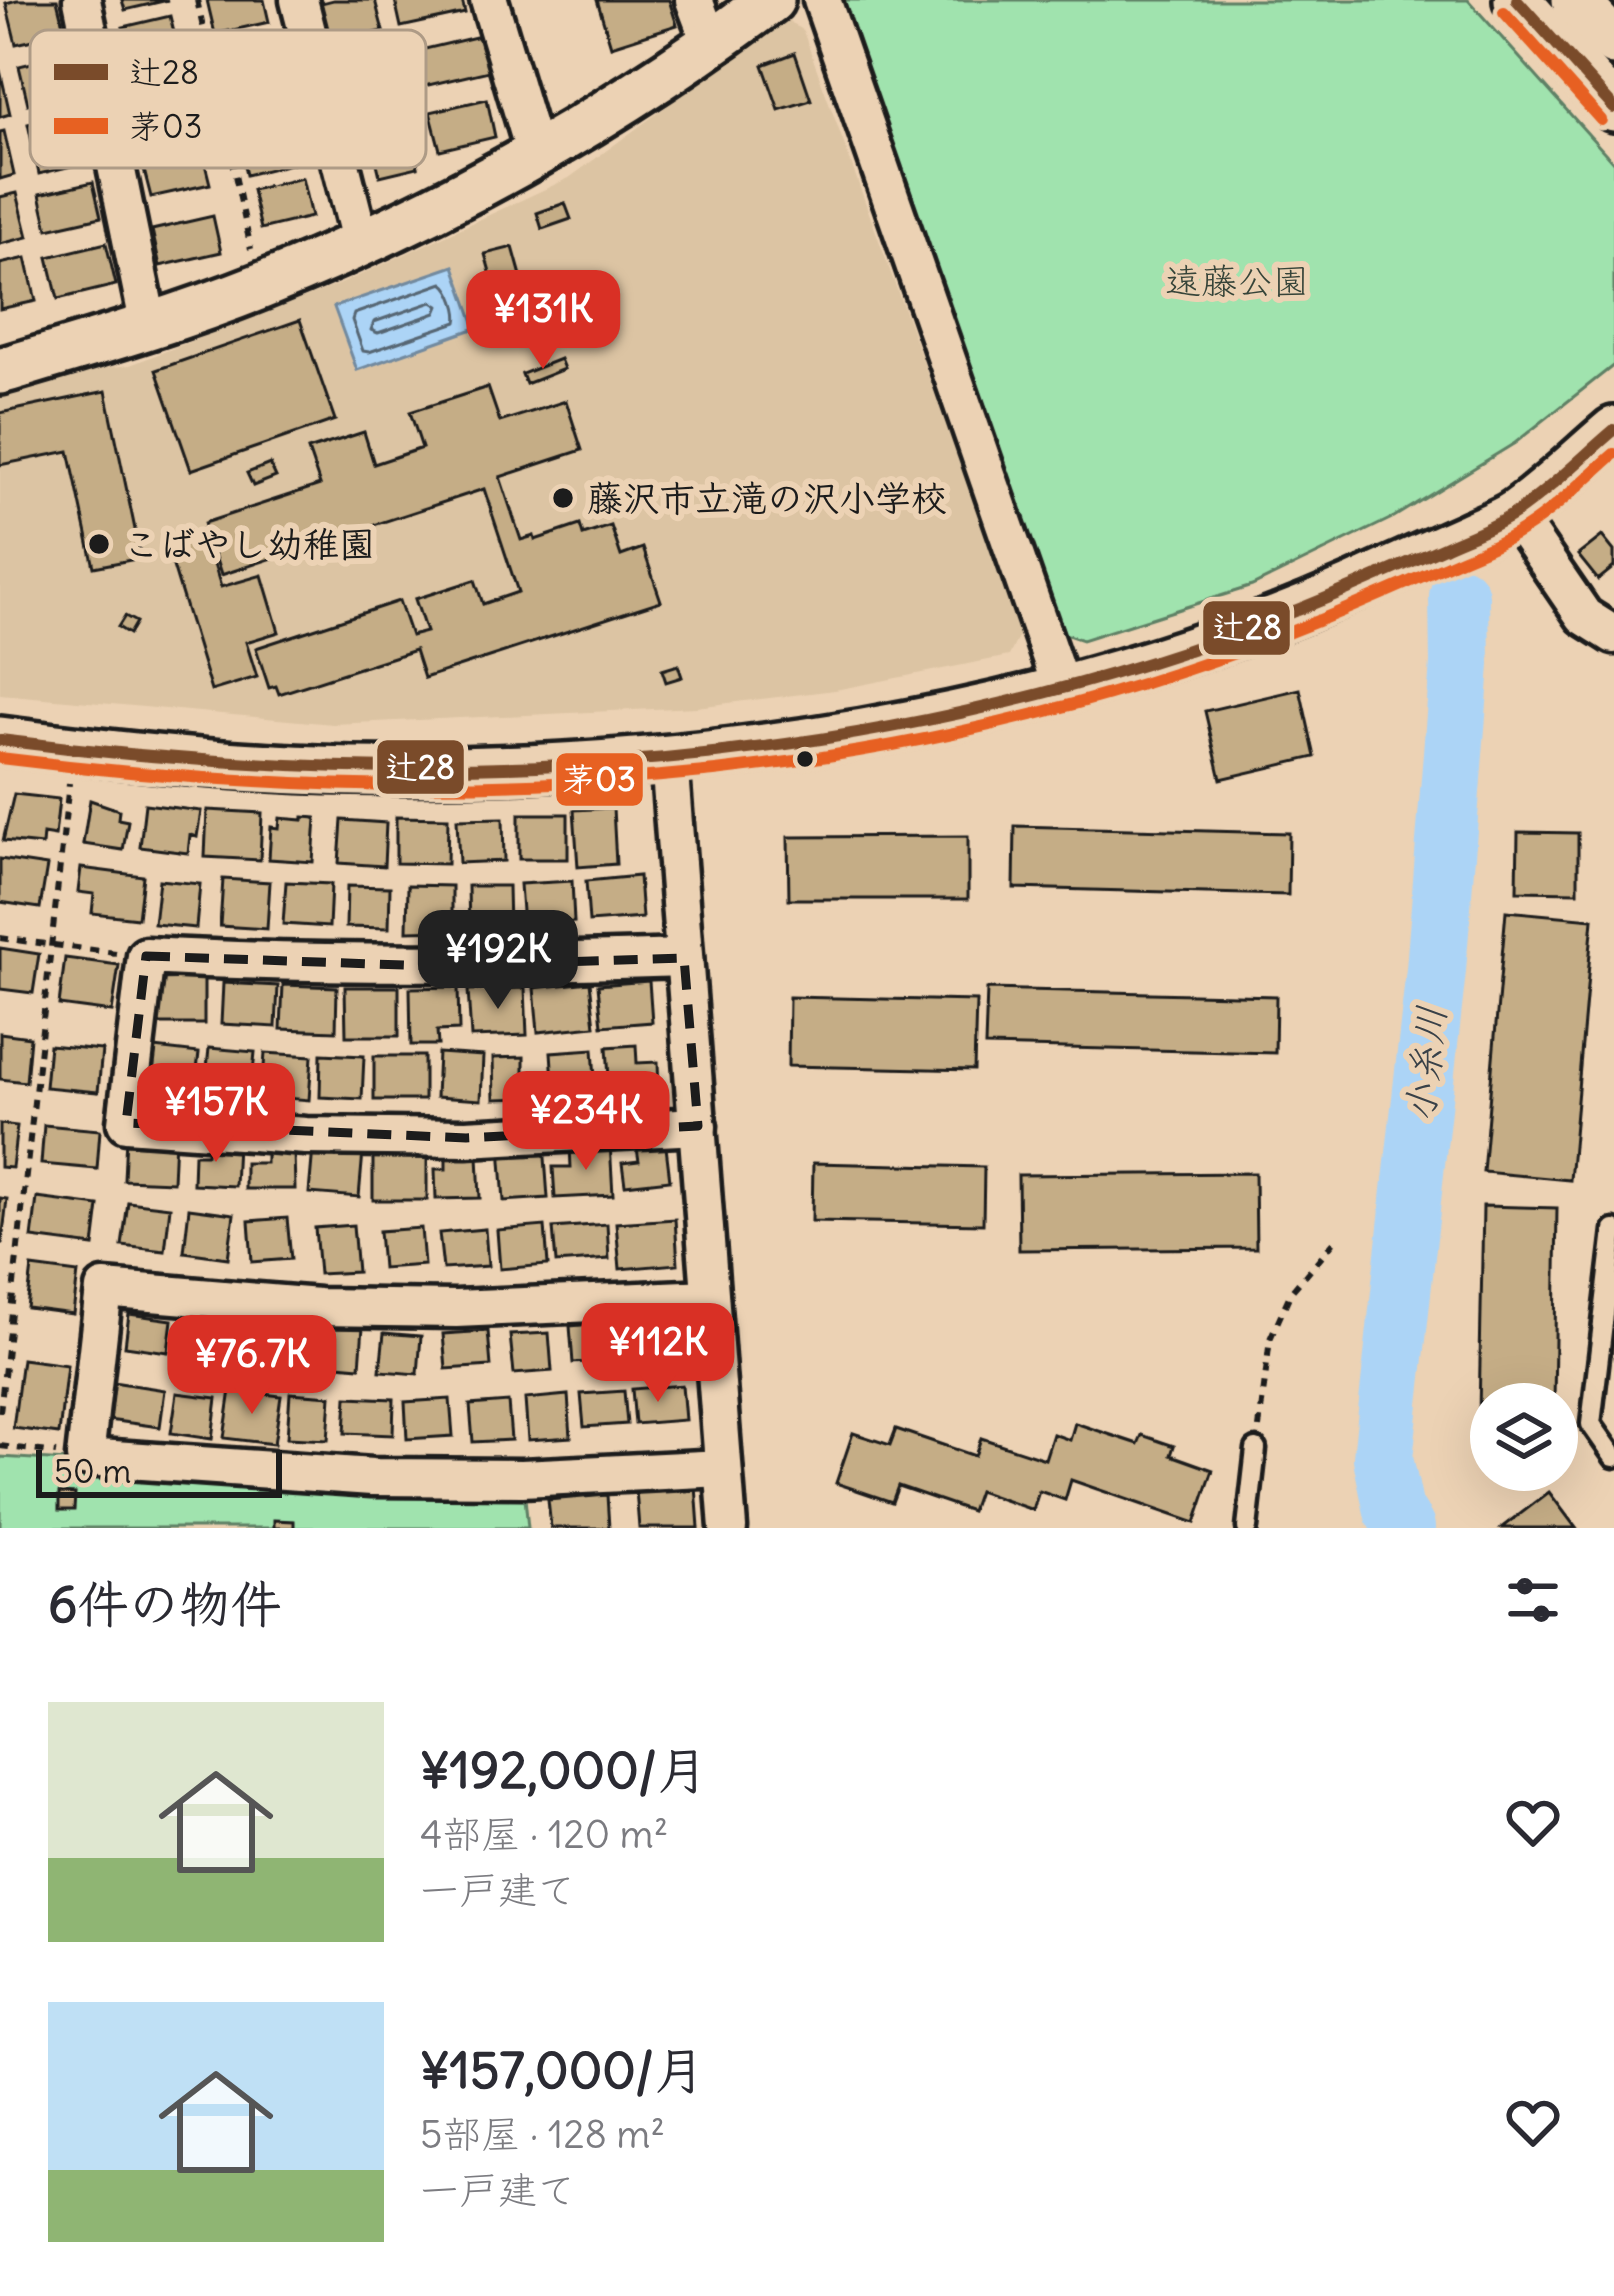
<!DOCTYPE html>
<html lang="ja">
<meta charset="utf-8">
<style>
body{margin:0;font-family:Delius,"Klee One",sans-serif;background:#f2f2f3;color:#2b2b33;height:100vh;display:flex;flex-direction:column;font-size:45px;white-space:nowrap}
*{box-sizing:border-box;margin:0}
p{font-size:39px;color:#7c7c81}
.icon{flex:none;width:66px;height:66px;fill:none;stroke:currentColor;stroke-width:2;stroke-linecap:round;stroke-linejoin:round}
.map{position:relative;height:1528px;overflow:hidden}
.details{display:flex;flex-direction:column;background:#fff;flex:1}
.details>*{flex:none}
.fabs{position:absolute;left:1470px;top:1383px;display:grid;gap:24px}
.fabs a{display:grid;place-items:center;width:108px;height:108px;border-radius:50%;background:#fff;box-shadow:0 12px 48px #0002;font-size:60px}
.scale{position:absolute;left:36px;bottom:30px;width:246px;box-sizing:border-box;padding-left:12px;border:6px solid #1c1c1c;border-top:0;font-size:33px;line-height:42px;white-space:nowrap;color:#1c1c1c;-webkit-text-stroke:9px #ecd2b4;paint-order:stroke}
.price{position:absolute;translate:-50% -102px;padding:0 27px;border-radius:24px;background:#d93025;color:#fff;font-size:39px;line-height:78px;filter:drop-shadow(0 3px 6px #0008)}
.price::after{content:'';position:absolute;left:50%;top:72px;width:36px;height:27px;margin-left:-18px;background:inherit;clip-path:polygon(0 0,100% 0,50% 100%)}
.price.active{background:#222;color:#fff}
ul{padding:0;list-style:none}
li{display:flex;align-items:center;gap:36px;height:300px;padding:0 48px}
li span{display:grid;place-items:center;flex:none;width:336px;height:240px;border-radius:0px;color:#555}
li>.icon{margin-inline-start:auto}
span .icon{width:144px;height:144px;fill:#fffc;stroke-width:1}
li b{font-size:51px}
h2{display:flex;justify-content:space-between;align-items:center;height:144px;padding:0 48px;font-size:51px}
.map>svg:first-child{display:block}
.built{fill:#dcc4a3}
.green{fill:#a0e3ae;stroke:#5e8065;stroke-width:3}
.water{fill:#acd4f6;stroke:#728a9f;stroke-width:3}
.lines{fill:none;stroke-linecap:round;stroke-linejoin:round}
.shore{stroke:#566673;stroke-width:3}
.river{stroke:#acd4f6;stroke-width:60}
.building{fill:#c5ad86;stroke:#1c1c1c;stroke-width:3}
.service-casing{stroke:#1c1c1c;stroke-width:27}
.minor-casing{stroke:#1c1c1c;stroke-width:45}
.tertiary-casing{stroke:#1c1c1c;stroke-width:54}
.path{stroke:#1c1c1c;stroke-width:6;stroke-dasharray:9 9;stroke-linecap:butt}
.service{stroke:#ecd2b4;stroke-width:18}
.minor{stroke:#ecd2b4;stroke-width:36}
.tertiary{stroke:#ecd2b4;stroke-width:45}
.bus-1-casing{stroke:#ecd2b4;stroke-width:21}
.bus-2-casing{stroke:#ecd2b4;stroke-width:21}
.bus-1{stroke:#7a4b2a;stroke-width:12}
.bus-2{stroke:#e76122;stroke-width:12}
.marked{fill:none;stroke:#1c1c1c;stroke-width:9;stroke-dasharray:24 15;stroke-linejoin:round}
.poi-dot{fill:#1c1c1c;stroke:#ecd2b4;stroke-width:4.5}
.labels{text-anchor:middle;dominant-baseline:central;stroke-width:12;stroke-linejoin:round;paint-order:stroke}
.park-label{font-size:36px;fill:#364439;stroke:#ecd2b4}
.poi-label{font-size:36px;font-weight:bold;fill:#1c1c1c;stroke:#ecd2b4;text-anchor:start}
.water-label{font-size:39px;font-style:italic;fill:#394148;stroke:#ecd2b4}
.key{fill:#ecd2b4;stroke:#ae9b86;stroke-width:3}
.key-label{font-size:33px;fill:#1c1c1c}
.line-badge{stroke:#ecd2b4;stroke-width:4.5}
.badge-label{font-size:33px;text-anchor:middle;font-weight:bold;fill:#fff}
</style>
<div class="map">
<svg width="1614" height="1528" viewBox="0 0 1614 1528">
<rect width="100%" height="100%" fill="#ecd2b4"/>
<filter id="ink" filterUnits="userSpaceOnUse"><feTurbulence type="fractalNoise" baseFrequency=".00833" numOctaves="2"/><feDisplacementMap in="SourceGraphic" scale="24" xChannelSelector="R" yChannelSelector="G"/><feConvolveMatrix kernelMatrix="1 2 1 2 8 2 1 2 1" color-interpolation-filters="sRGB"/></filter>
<g filter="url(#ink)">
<path class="built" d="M786,19L803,31L1021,631L1009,656L835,690L696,707L333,724L0,694V380L130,365L345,282L569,178Z"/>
<g class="green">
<path d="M842,0H1468L1614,163V365L1515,443L1394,517L1252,586L1082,640L1059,632Z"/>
<path d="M0,1457L524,1488L528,1528H0Z"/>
</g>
<path class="water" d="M454,266L476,328L357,370L334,307Z"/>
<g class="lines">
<g class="shore">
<path d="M443,283C452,289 460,312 457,322L369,352L363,351L352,320L354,314Z"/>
<path d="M432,302L439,306L436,313L378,333L371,330L374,322Z"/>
</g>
<path class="river" d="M1405,1528L1394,1511L1383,1458L1436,970L1460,664L1459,596"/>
</g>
<g class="building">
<path d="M17,0H57L65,33L16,44L6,3Z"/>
<path d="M122,0H168L125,10Z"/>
<path d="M207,0H264L269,22L215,34Z"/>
<path d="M333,0H375L383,31L330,43L321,3Z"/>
<path d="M395,0H462L465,13L401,27Z"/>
<path d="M597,0H669L677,25L611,46Z"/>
<path d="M170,16L183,70L136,81L123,27Z"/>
<path d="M480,36L489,71L420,87L412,52Z"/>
<path d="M795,53L811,100L779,110L763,65Z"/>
<path d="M69,54L78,92L28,104L19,66Z"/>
<path d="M0,70L10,114L0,117Z"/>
<path d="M487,99L495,137L440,150L430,112Z"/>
<path d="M287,111L299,162L246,175L234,123Z"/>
<path d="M64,116L76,165L39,174L28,124Z"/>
<path d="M407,117L418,167L380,176L368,126Z"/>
<path d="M4,131L14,175L0,179V132Z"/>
<path d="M201,148L210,184L151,197L142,162Z"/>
<path d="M302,178L311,217L261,229L252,190Z"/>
<path d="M93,182L101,217L48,229L40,194Z"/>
<path d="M17,193L28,237L0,244V197Z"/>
<path d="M565,203L571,219L542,229L537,213Z"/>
<path d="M213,216L221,252L160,266L152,230Z"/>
<path d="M106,243L116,285L58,299L48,257Z"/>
<path d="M513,247L535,326L507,333L485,254Z"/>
<path d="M26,258L36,301L0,309V264Z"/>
<path d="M300,320L335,420L191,470L156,370Z"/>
<path d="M560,359L564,369L526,384L522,374Z"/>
<path d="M488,387L500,422L566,401L582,450L500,477L521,540L534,536L535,540L580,525L583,535L611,526L621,556L643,548L661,601L424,678L415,650L279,694L276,686L269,688L256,648L399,601L411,636L426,632L415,599L475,580L483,604L518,592L484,489L221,575L204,523L320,485L308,450L364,432L374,464L422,448L410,412Z"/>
<path d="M106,391L141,558L94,567L69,451L0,465V413Z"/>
<path d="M270,464L276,477L253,486L247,473Z"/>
<path d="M203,529L221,587L262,575L279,632L246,642L257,677L211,691L165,540Z"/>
<path d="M1602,536L1614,551V567L1598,580L1578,555Z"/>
<path d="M125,616L136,622L129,634L118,627Z"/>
<path d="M678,665L682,677L666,682L662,670Z"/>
<path d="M1300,689L1315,757L1221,779L1205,711Z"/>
<path d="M14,794L59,799L55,836L43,834L42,845L3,841Z"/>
<path d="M90,800L119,810L118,819L128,821L123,850L83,844Z"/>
<path d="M145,804L201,811L197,837L190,835L188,853L140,847Z"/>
<path d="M613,808L616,864L578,867L574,810Z"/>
<path d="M207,810L262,813L260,860L205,857Z"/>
<rect x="519" y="814" width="49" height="45"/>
<path d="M303,817L316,818L313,862L269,859L271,827L279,828L280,818L303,820Z"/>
<path d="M396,817L448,818L447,864L396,863Z"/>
<path d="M503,818L504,861L459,863L457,819Z"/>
<path d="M342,820L386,823L384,866L339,863Z"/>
<path d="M1015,826L1289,833L1288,895L1014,888Z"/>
<path d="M1518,832L1578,833V892L1517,891Z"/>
<path d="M968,836V899H789L788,837Z"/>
<path d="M0,859L47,866L40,908L0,902Z"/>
<path d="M81,868L143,876L138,918L92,913L94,894L78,892Z"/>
<path d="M639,876L642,918L589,922L586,881Z"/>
<path d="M223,879L270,882L267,929L220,926Z"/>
<path d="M159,880L200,884L196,928L154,924Z"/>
<path d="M572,881L574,922L523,925L520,884Z"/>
<path d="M286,882L331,884L329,927L283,924Z"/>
<path d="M408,885L452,886V930L407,931Z"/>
<path d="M347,886L390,887L389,928L346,927Z"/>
<path d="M468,886H508L509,929H469Z"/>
<path d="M1506,911L1593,919L1570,1180L1483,1172Z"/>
<path d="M0,948L39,954L33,993L0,989Z"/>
<path d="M65,958L119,965L112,1012L59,1005Z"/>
<path d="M204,978V1024H150L149,979Z"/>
<path d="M649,981L652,1022L602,1026L598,985Z"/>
<path d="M590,982L595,1026L538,1032L534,988Z"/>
<path d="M223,983L278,986L276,1027L221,1024Z"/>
<path d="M283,985L337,987L336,1031L281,1029Z"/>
<path d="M345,987H399V1036H346Z"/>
<path d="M458,987L459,1030L437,1031L438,1045H411L410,988Z"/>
<path d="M525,988L527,1035L471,1037L468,990Z"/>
<path d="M987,989L1276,996L1275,1053L985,1046Z"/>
<path d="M789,997L976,1001L974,1070L788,1066Z"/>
<path d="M0,1033L30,1037L26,1082L0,1079Z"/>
<path d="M49,1045L102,1050L98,1092L45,1087Z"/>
<path d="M636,1045L637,1063L658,1062L659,1091L610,1093L607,1047Z"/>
<path d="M146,1047L199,1053L194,1095L140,1088Z"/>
<path d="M209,1048L255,1052L251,1093L205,1089Z"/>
<path d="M593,1049L596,1093L554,1096L551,1052Z"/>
<path d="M265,1053L312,1056L309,1100L262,1096Z"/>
<path d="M438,1053L483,1056L481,1100L436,1097Z"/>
<path d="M321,1054L364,1056L362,1099L320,1097Z"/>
<rect x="374" y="1056" width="50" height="44"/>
<path d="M524,1057V1072H539L540,1098L494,1099L493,1058Z"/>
<path d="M0,1124L17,1126L12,1168L0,1167Z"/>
<path d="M44,1125L100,1130L97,1169L41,1164Z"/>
<path d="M126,1136L175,1137L173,1182L124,1180Z"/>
<path d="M665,1139L670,1180L625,1185L622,1163L639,1161L636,1142Z"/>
<path d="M207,1143L237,1144L235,1186L193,1184L194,1154H207Z"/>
<path d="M610,1143L613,1195L555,1198L553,1167H571L570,1146Z"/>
<path d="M544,1144L548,1198L504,1201L500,1147Z"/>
<path d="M313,1148L363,1152L359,1197L309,1193Z"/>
<path d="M266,1152H294L295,1189H245V1163H266Z"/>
<rect x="373" y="1155" width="54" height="45"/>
<path d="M446,1156H478L480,1198L436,1199L435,1169H446Z"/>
<path d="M813,1163L984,1167L983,1224L812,1221Z"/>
<path d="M1255,1173L1256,1248L1019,1250L1018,1175Z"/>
<path d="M0,1198L7,1199L2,1243H0Z"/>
<path d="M37,1198L99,1206L94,1246L32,1238Z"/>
<path d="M128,1202L170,1207L165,1251L122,1246Z"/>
<path d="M1483,1206L1557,1208L1554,1404H1491V1466H1478Z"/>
<path d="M189,1208L234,1214L228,1258L184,1252Z"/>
<path d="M287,1218L291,1259L252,1262L249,1221Z"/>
<path d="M675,1219L678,1264L620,1269L616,1223Z"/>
<path d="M607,1224L609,1259L556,1263L553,1228Z"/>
<path d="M353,1225L357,1272L319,1274L315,1228Z"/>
<path d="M545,1226L548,1265L500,1269L497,1230Z"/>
<path d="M421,1228L424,1265L382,1268L379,1231Z"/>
<path d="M485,1229L488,1266L443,1269L439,1233Z"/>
<path d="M32,1267L78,1273L73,1314L27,1308Z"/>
<path d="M129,1314L172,1320L168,1352L125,1346Z"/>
<path d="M183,1322L242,1330L237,1371L178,1363Z"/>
<path d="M615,1322L618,1360L573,1363L570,1326Z"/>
<path d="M316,1323L363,1326L360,1367L314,1363Z"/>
<path d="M684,1328L686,1353L630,1358L628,1332Z"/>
<path d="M249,1329L300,1335L297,1365L245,1358Z"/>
<path d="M488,1331L491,1366L446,1369L443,1334Z"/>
<path d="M384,1333L421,1336L418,1374L380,1371Z"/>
<path d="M549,1333L552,1371L514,1374L510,1335Z"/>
<path d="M22,1359L67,1365L59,1434L13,1428Z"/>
<path d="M113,1382L165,1390L160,1427L108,1420Z"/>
<path d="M682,1385L685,1420L635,1424L632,1389Z"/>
<path d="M231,1390L281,1396L274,1444L224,1438Z"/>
<path d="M624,1391L627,1424L584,1427L581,1394Z"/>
<path d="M177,1393L217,1398L212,1439L171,1433Z"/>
<path d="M290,1393L331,1396L328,1440L287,1438Z"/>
<path d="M568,1395L571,1437L528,1440L525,1399Z"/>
<path d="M347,1397L394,1399L393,1435L345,1433Z"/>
<path d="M450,1399L453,1436L407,1439L405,1402Z"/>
<path d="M508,1402L511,1440L473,1442L470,1405Z"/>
<path d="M1075,1423L1138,1444L1142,1435L1174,1446L1171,1455L1213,1470L1195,1523L1071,1480L1065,1500L1039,1491L1033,1510L978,1491L971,1511L898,1486L892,1502L836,1483L853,1433L890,1445L896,1429L975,1456L981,1438L1045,1459L1053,1434L1070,1440Z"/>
<path d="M696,1486L699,1528H639L636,1490Z"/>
<path d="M1549,1492L1576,1528H1502Z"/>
<path d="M59,1493L75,1494L74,1510H59Z"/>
<path d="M607,1495L609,1528H551L548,1500Z"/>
<path d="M274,1520L294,1521V1528H274Z"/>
</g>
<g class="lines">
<defs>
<g id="service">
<path d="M1614,1230L1591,1424L1614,1457"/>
<path d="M1247,1528L1256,1449"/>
</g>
<g id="minor">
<path d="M82,0L149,327"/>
<path d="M299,0L361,244"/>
<path d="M489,0L535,154"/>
<path d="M694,0L711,45"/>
<path d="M822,0L1061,687"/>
<path d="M1515,515L1584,616L1614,635"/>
<path d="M669,759L728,1528"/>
<path d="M684,958C504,964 326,966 146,956L126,1123L306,1136L466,1138L698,1126"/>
<path d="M710,1298L456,1309L318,1307L104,1289L85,1457L372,1477L522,1478L723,1468"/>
</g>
<g id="tertiary">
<path d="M1517,0L1614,108"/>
<path d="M1575,0L1614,42"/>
<path d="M0,371C88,345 176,320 261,286C442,214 616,116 771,0"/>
<path d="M0,740C117,755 234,768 352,770C687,776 1045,724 1352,588C1391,570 1430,553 1468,536C1484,528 1503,522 1517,512C1551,488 1582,457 1614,430"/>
</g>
</defs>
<use href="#service" class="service-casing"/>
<use href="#minor" class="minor-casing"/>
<use href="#tertiary" class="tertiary-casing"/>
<g class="path">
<path d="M197,0L251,249"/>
<path d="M0,938L116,953"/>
<path d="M0,1412L69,783"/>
<path d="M1259,1428L1270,1339L1291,1292L1337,1238"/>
<path d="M0,1446L56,1453"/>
</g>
<use href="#service" class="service"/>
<use href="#minor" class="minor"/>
<use href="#tertiary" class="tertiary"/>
<defs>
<g id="bus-1">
<path d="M1517,0L1614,108"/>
<path d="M0,740C444,796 882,777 1302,608C1350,589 1397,568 1444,547C1468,536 1495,527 1517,512C1552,488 1582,457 1614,430"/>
</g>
<g id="bus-2">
<path d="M1504,12L1601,120"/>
<path d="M0,758C439,813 885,795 1300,628C1351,608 1400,586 1450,564C1474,553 1501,544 1524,529C1557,508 1585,479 1614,454"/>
</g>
</defs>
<use href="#bus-1" class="bus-1-casing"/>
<use href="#bus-2" class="bus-2-casing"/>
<use href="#bus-1" class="bus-1"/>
<use href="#bus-2" class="bus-2"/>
</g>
</g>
<path class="marked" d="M146,956L430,966L684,958L698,1126L466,1138L126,1123Z"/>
<g class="poi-dot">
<circle cx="563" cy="498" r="12"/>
<circle cx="99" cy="544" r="12"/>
<circle cx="805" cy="759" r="10"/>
</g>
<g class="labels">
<g class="park-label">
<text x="1237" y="281">遠藤公園</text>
</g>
<g class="poi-label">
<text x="587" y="498">藤沢市立滝の沢小学校</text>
<text x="123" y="544">こばやし幼稚園</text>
</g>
<g class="water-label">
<text transform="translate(1426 1064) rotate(-84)">小糸川</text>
</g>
</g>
<rect x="30" y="30" width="396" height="138" rx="18" class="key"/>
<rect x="54" y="64" width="54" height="16" fill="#7a4b2a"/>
<rect x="54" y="118" width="54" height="16" fill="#e76122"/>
<g class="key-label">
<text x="129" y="84">辻28</text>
<text x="129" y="138">茅03</text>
</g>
<g class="line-badge">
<rect x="1201" y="599" width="91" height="58" rx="12" fill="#7a4b2a"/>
<rect x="375" y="738" width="91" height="58" rx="12" fill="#7a4b2a"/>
<rect x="554" y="751" width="91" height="57" rx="12" fill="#e76122"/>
</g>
<g class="badge-label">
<text x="1247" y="639">辻28</text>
<text x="420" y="779">辻28</text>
<text x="599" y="791">茅03</text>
</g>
</svg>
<div class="fabs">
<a><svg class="icon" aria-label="layers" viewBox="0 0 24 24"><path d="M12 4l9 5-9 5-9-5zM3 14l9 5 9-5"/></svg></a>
</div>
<div class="scale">50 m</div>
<b class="price" style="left:543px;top:372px">¥131K</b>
<b class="price active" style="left:498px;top:1012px">¥192K</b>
<b class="price" style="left:216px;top:1165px">¥157K</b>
<b class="price" style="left:586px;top:1173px">¥234K</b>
<b class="price" style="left:658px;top:1405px">¥112K</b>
<b class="price" style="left:252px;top:1417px">¥76.7K</b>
</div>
<section class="details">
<h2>6件の物件<svg class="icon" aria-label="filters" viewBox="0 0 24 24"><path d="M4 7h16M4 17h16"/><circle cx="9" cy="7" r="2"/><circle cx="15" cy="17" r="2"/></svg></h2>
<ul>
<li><span style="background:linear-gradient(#dfe7d0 65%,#8fb573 0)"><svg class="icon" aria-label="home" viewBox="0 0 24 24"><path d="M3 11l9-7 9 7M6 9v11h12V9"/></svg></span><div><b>¥192,000/月</b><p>4部屋 · 120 m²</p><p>一戸建て</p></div><svg class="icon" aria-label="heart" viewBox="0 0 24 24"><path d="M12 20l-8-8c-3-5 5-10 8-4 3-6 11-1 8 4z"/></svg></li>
<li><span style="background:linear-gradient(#bfe0f5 70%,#8fb573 0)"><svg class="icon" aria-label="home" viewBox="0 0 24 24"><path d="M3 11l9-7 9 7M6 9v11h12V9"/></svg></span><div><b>¥157,000/月</b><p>5部屋 · 128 m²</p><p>一戸建て</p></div><svg class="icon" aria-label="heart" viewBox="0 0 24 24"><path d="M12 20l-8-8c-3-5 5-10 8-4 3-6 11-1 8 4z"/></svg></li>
</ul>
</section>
